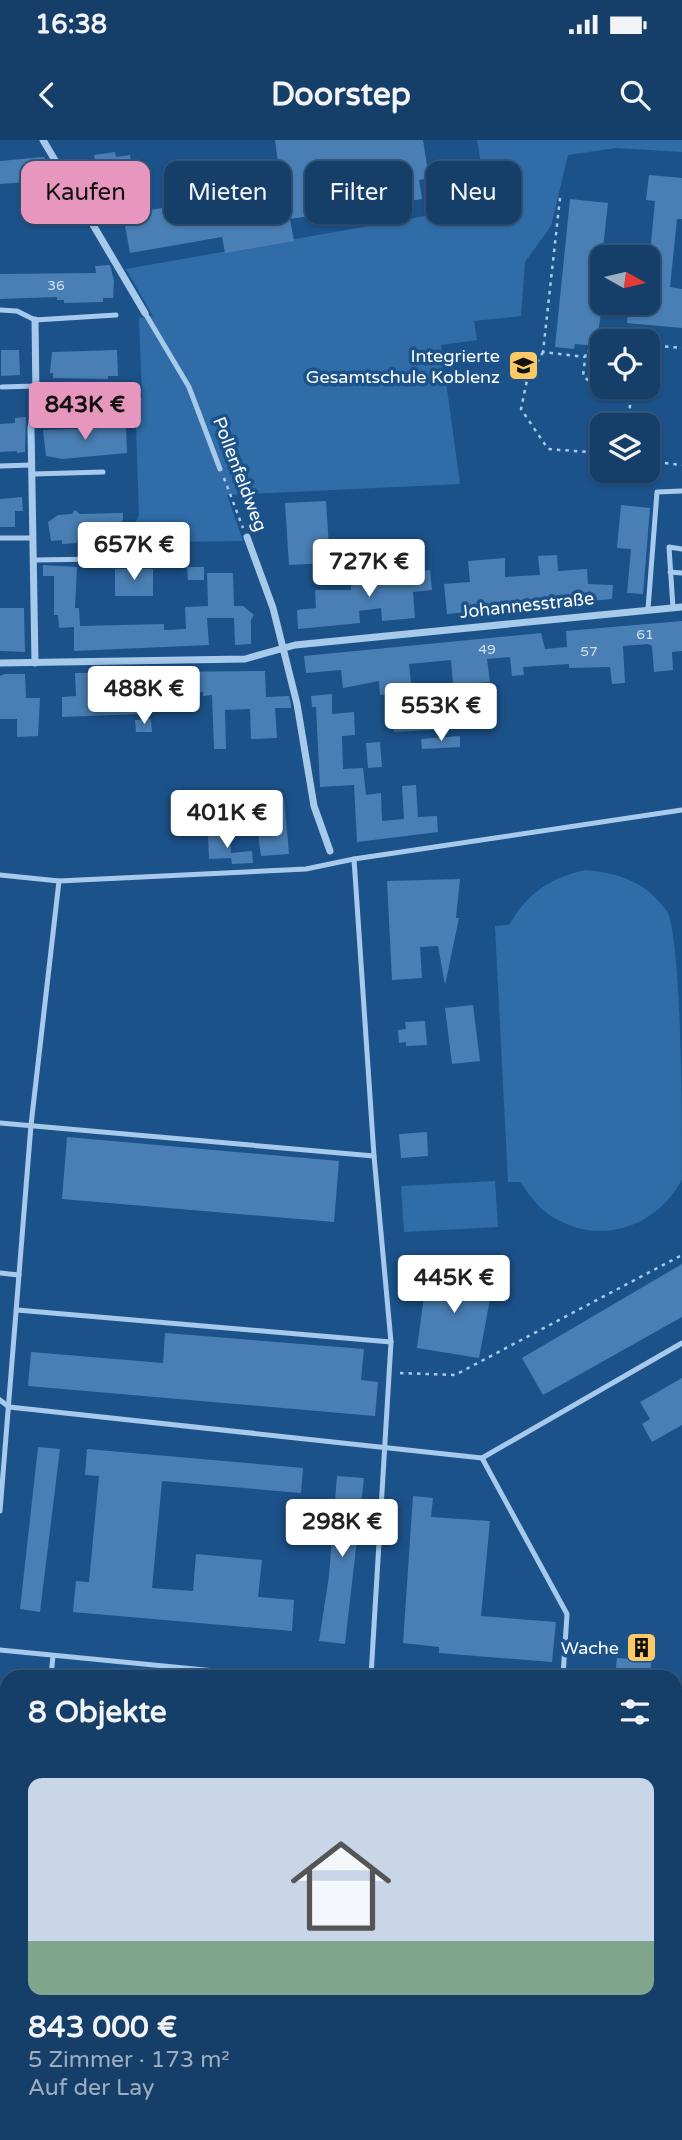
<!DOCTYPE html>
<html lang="de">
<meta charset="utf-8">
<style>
body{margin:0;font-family:"Varela Round",sans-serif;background:#224971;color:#f1f3f6;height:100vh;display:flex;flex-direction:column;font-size:26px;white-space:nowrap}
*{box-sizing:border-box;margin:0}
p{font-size:23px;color:#9daec0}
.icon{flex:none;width:38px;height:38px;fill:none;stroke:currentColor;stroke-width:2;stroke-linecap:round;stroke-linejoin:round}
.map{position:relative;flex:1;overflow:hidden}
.side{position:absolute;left:0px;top:1530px;width:682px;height:471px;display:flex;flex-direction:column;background:#153e68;border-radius:21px 21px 0 0;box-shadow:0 2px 5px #0004,0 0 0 2px #34577c}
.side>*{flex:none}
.guide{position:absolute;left:21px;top:21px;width:640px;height:63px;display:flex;gap:14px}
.needle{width:46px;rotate:98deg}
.buttons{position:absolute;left:590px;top:105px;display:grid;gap:14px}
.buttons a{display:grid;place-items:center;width:70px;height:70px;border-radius:14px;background:#153e68;box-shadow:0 2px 5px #0004,0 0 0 2px #34577c;font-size:35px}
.price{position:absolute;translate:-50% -60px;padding:0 16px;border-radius:7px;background:#fff;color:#222;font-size:23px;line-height:46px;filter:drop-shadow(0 2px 4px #0008)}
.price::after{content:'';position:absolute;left:50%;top:42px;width:21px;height:16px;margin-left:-10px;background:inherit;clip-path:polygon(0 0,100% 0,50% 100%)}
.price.current{background:#e797bd;color:#111}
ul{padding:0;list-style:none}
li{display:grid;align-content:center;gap:14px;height:371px;padding:0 28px}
li span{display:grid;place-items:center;height:217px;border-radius:14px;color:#555}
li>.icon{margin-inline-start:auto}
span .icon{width:126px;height:126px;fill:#fffc;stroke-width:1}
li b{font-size:30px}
h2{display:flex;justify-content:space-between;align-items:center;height:84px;padding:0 28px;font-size:30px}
.chip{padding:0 24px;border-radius:14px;background:#153e68;box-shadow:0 2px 5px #0004,0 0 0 2px #34577c;font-size:24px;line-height:63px}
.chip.current{background:#e797bd;color:#111}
.status{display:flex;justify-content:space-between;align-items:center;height:49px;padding:0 35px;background:#153e68;direction:ltr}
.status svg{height:19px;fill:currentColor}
header{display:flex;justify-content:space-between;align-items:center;height:91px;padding:0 28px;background:#153e68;font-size:32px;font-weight:700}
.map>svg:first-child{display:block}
.green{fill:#306da8}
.building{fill:#497fb4}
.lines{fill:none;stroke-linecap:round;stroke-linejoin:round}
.path{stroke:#a7caec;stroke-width:2.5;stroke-dasharray:3.5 5;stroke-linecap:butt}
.service{stroke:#a7caec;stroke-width:5}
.minor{stroke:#a7caec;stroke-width:7}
.labels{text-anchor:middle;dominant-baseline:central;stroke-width:7;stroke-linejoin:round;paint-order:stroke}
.number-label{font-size:14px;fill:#d2dfec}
.poi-label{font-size:18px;fill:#fff;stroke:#1c528a;text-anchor:end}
.street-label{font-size:18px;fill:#fff;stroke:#1c528a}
</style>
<div class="status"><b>16:38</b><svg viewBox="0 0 49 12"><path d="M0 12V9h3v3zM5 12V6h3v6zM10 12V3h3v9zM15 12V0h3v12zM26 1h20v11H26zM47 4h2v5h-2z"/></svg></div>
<header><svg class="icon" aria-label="back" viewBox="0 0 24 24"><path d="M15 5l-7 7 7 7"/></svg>Doorstep<svg class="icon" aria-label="search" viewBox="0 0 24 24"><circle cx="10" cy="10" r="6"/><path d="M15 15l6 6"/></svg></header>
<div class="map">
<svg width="682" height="2000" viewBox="0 0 682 2000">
<rect width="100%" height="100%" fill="#1c528a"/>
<g class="green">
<path d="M477,0H682V12L616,8L568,15L551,86L525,122L521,176L474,181L477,200L441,205L460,344L227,355L243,401L168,402L160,421L118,422L139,375L135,259L142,258L139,178L153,176L126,129L488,65Z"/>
<path d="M586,730C620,733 648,743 668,773C682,810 682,986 682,1039C659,1085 604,1105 558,1080C541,1072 531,1057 520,1042H508L495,786L509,785C528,753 549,738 586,730Z"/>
<path d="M495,1041L498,1087L404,1092L401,1046Z"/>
</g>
<g class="building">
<path d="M275,0H423L429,38L419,40L422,59L290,79L294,101L225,113L222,97L130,113L123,75L235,55L231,31L278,23Z"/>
<path d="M115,12L116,17L130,15L136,50L115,53L113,33L105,34V28L96,29L94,15Z"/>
<path d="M44,17L57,35L59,81L47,82L42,41L0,44V21Z"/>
<path d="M649,35L682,38V79H677L670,147L682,149V188L627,183L629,163H648V112L650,113L655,61L646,60Z"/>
<path d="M570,59L608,63L602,117V166L596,206L575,204L574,209L555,207Z"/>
<path d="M110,125L114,141L113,158H103V162L64,163V160H57V157L0,159V134L96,133L95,126Z"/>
<path d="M1,210H19L20,235L1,236Z"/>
<path d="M117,210L118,236H108V239L53,238V233H50L52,212Z"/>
<path d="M26,277L25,312L17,313L16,289L17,311L0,312V284L15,283V278Z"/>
<path d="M126,287L127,313L62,319L46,316L43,290Z"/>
<path d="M22,357L23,371H15V387H0V359Z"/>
<path d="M326,361L330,423L289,425L285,363Z"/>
<path d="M621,365L650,368L643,454L627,453L631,409L617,408Z"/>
<path d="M75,370L80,374L123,373L122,399L77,400V403L62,404V400L51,401L48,382L58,375L72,374Z"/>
<path d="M557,415L558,431L587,429L588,444L613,445L612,459L447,474L444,444L470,442L468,421L505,418V437L540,435L538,416Z"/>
<path d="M421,423V431L430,430L432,450L413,452L415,478L382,481L381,468L359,471L360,483L298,489L297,470L316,468L315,450H351V443L375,442L374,434L394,432V425Z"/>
<path d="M43,425L77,427L75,468H79L80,486L164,484V490L186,489L185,467L208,466L207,433H233L234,466H243L254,475L251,480V504L235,505L234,478H207L209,505L74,511V487L59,488L58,475H54V436H43Z"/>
<path d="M187,427H204V440H188Z"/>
<rect x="115" y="429" width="38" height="27"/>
<path d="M0,468H24L25,512L0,511Z"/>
<path d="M682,481V511L672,512L673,530L654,532L652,506L648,504L623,506L625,543L612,544L610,527L569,528V524L523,527L524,535L512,536L510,517L487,519L490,542L453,545L451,520L409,524L411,543L404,544L407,569L430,567L432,590L394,592L392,554L380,555L379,541L343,548L341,530L306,533L304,516L541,493L545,509L567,507L566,491Z"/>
<path d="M265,531L266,557L289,556L291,565V568H275L277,598L251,599L250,569L225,570L226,609H214L212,555L203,556V552L140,555V574L62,577V557L76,556L75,533Z"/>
<path d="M5,534H25L26,558H40L38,596L17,597V579H0V536Z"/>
<path d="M332,554V574L354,572L355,595L342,596L343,629L363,628L366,655L381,653L382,681L404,679L402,646L416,645L418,677L437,676L438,692L357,702L354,645L320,647L316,567H312L311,556Z"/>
<path d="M151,579L152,592H136L135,580Z"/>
<path d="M460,596V607L422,609L421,599Z"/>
<path d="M380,602L382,627L368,628L366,603Z"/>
<path d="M267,653H279L280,658H284L289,714L261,716L253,660L268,659Z"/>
<path d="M230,695L231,713L252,711L253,723L232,724L231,718L209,719L208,696Z"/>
<path d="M460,739L456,778H459L445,845L438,806L420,807L422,838L392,840L387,741Z"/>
<path d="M473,865L480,921L452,924L445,868Z"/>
<path d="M425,881L427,905L406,906V902L399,903L398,890L406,889L405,882Z"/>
<path d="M427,992L428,1016L401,1018L399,994Z"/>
<path d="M67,997L339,1021L334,1082L62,1059Z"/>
<path d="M682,1124V1177L543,1255L522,1218Z"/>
<path d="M427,1134L493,1143L479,1218L417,1208Z"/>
<path d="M165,1193L364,1209L361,1240L378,1242L375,1276L28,1246L31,1212L163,1223Z"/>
<path d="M682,1238V1285L652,1302L642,1284L650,1279L640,1262Z"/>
<path d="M38,1307L60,1309L40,1472L20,1469Z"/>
<path d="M87,1309L303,1328L301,1353L162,1341L152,1448L193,1451L196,1414L262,1420L258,1457L294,1460L292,1491L73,1472L76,1441L89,1442L99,1336L85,1335Z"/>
<path d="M337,1336L364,1338L345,1504L319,1501L329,1436Z"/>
<path d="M413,1356L433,1358L431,1377L490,1381L481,1476L556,1482L552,1522L439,1513V1507L403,1503Z"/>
<path d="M632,1496L653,1498L650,1536H615L617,1518L631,1519Z"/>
</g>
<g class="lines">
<g class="path">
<path d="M560,58L543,212L585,217"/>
<path d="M609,201H601L597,212L586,211L583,236L602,252L631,256L628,285"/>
<path d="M648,205L682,208"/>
<path d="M543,212L527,240L521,269L548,309L602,313"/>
<path d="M648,321L682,325"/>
<path d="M224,338L243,388"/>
<path d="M400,1233L455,1235L682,1115"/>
</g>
<g class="service">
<path d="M0,170L17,171L35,180L116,175"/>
<path d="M145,173L189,247L220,329"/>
<path d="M2,247L35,246"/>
<path d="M36,257L113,255"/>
<path d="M0,326L32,325"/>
<path d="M33,334L103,332"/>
<path d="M0,398H33"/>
<path d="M34,420L103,419"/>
<path d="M670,432L682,433"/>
<path d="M673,468L669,407L682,409"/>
<path d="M648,469L657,352L682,351"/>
<path d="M354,719L374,1016L391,1202L371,1536"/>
<path d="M0,735L59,741L306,729L354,719L682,670"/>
<path d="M0,983L374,1016"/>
<path d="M0,1133L19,1135"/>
<path d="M17,1170L391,1202"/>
<path d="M0,1260L9,1267L482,1318L567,1474L563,1536"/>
<path d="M482,1318L682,1203"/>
<path d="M0,1371L31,985L59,741"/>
<path d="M0,1510L266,1536"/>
<path d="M51,1536L53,1516"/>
<path d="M676,1571L682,1572"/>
<path d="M676,1721L682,1722"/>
<path d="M676,1811L682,1816"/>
<path d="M0,1890L7,1891"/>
<path d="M678,1941L682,1909"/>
<path d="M649,2000L651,1993"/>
</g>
<g class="minor">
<path d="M43,0L145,173"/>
<path d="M247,397L273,468L297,564L314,666L330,711"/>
<path d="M0,523L245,519L295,505L682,467"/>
<path d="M35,523L31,288L36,257L35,180"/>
<path d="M676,1641L682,1596"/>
<path d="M629,2000L630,1993"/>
</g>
</g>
<defs>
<symbol id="school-square" viewBox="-11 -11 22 22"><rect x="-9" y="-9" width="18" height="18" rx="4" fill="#fcc965" stroke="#1c528a"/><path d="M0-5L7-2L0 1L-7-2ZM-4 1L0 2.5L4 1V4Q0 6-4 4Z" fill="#111"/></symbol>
<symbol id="building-square" viewBox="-11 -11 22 22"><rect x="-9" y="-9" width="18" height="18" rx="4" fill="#fcc965" stroke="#1c528a"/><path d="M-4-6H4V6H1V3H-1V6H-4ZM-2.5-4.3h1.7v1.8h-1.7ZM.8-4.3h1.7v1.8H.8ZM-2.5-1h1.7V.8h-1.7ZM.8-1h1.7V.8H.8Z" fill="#111"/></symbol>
</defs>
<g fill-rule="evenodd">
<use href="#school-square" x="506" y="208" width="35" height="35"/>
<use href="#building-square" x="624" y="1490" width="35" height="35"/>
</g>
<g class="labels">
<g class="number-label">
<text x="56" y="145">36</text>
<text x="645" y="494">61</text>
<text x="487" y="509">49</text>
<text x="589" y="511">57</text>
</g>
<g class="poi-label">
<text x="500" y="216">Integrierte<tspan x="500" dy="21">Gesamtschule Koblenz</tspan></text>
<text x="619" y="1508">Wache</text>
</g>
<g class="street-label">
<text transform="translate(240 334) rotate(69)">Pollenfeldweg</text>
<text transform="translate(527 465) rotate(-6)">Johannesstraße</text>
</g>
</g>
</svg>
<div class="buttons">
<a><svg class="needle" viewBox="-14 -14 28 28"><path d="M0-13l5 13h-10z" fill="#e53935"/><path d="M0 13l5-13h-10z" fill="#9daec0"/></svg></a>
<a><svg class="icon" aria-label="locate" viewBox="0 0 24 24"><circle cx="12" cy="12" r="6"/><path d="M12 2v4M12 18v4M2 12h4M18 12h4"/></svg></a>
<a><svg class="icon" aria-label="layers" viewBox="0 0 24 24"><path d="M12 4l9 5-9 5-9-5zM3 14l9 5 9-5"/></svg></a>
</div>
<b class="price current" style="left:85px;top:302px">843K €</b>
<b class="price" style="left:134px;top:442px">657K €</b>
<b class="price" style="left:369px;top:459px">727K €</b>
<b class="price" style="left:144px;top:586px">488K €</b>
<b class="price" style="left:441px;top:603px">553K €</b>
<b class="price" style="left:227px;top:710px">401K €</b>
<b class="price" style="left:454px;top:1175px">445K €</b>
<b class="price" style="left:342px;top:1419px">298K €</b>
<div class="guide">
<a class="chip current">Kaufen</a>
<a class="chip">Mieten</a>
<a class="chip">Filter</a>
<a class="chip">Neu</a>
</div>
<section class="side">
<h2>8 Objekte<svg class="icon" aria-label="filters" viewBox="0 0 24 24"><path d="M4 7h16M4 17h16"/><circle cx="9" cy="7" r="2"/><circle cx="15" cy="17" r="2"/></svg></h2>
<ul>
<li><span style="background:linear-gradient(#c9d6e8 75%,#7fa58c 0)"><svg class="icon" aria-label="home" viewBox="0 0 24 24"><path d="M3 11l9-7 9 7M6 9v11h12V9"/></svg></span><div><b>843 000 €</b><p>5 Zimmer · 173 m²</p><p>Auf der Lay</p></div></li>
</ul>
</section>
</div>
